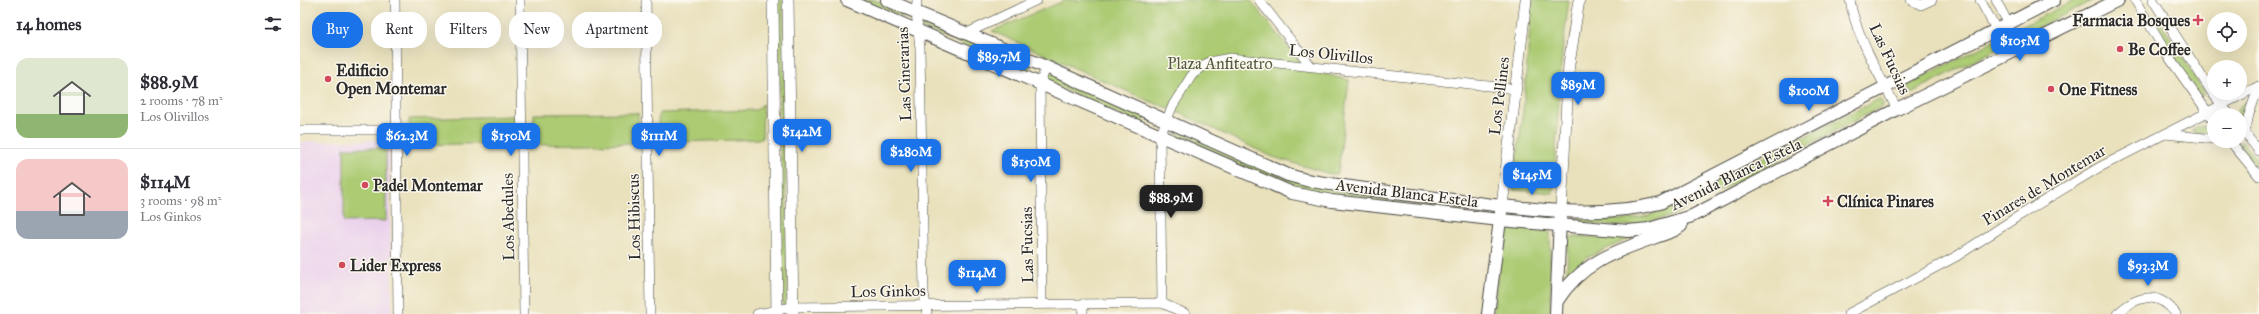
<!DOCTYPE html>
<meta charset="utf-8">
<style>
body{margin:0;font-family:"IM FELL Great Primer",serif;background:#f2f2f3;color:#2b2b33;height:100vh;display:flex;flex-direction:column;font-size:15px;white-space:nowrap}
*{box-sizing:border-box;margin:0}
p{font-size:13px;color:#7c7c81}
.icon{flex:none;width:22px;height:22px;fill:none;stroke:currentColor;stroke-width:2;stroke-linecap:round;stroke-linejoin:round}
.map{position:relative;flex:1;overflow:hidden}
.sheet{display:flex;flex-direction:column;background:#fff;width:300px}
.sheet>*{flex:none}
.top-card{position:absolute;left:12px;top:12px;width:380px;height:36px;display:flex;gap:8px}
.controls{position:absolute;left:1907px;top:12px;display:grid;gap:8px}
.controls a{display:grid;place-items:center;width:40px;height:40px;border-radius:50%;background:#fff;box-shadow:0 4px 16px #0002;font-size:20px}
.price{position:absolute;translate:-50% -34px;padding:0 9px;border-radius:8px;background:#1a73e8;color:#fff;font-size:13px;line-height:26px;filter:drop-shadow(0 1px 2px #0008)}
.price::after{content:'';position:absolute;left:50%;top:24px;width:12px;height:9px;margin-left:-6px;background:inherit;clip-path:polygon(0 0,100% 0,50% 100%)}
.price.on{background:#222;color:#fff}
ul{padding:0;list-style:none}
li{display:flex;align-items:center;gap:12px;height:100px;padding:0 16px}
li+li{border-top:1px solid #e1e1e2}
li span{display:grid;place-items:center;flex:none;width:112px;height:80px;border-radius:12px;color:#555}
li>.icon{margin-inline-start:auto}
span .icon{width:48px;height:48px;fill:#fffc;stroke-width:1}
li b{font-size:17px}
h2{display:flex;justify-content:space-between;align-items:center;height:48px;padding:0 16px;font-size:17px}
.chip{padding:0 14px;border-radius:16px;background:#fff;box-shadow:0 4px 16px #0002;font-size:14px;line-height:36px}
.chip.on{background:#1a73e8;color:#fff}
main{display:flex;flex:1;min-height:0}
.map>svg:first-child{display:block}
.built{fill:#ead1ec}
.green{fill:#accb73;stroke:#6c7b4f}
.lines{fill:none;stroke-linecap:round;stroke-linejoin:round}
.minor-casing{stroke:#484641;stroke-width:10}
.tertiary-casing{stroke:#484641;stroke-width:12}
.secondary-casing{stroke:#484641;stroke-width:14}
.minor{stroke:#fff;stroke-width:9}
.tertiary{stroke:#fff;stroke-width:11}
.secondary{stroke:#fff;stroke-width:12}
.poi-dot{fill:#d1495b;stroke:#fbf7ec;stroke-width:1.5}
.labels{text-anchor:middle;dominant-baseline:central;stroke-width:3;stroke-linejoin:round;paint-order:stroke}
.poi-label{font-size:16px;font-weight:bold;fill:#2b2b2b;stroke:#fbf7ec;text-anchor:start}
.street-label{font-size:16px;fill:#2b2b2b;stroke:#fbf7ec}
.park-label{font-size:16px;fill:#525b41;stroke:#fbf7ec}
</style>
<main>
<section class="sheet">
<h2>14 homes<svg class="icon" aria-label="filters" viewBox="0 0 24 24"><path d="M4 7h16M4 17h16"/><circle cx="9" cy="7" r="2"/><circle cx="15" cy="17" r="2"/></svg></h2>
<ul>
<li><span style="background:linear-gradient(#dfe7d0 70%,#8fb573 0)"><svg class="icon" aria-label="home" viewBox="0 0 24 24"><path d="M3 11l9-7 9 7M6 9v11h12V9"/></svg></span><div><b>$88.9M</b><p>2 rooms · 78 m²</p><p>Los Olivillos</p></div></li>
<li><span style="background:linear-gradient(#f6c9c9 65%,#9aa5b1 0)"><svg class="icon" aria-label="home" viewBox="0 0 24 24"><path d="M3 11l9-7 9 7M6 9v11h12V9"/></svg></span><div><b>$114M</b><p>3 rooms · 98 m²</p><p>Los Ginkos</p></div></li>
</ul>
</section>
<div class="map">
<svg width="1959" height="314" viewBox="0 0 1959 314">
<rect width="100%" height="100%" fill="#fbf7ec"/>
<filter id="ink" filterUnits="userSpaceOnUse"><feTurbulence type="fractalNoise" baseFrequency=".025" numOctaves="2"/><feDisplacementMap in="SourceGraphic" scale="8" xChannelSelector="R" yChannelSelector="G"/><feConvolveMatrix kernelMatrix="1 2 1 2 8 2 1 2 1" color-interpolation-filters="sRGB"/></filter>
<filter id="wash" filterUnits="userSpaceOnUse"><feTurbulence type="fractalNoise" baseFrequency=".012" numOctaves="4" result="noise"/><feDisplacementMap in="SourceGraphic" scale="16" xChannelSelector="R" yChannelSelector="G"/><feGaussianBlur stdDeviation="0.9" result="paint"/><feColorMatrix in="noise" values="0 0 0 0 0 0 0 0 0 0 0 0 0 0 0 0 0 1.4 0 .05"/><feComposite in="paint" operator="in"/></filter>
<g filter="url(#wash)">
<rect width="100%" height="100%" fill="#e9e1bc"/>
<path class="built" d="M89,140L92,314H0V142Z"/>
<g class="green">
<path d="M478,0H483L488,314H483Z"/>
<path d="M561,0H576L602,11L604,18Z"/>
<path d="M766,0H950L1007,70L1049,80L1038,174H1030L973,157L873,110L849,101L692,31Z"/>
<path d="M1232,0H1269L1262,53L1253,193L1213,190L1224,102Z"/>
<path d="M1774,0H1793L1611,93L1607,85Z"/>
<path d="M1856,15L1905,94L1899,97L1851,19Z"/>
<path d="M622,19L730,64L728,72L621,27Z"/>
<path d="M750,72L847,115L843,125L746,81Z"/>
<path d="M1579,99L1582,101L1583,106L1369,217L1329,226L1274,223L1273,219L1324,220L1348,216Z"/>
<path d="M1946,101L1942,121L1937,113L1940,106Z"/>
<path d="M463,104L462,139L356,143L359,113L456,110Z"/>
<path d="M338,113L340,143L233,145L234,114Z"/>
<path d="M214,116L213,149L209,143L112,145L107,155L110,138L109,119Z"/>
<path d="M1898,126L1910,127L1914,135L1896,133L1892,130Z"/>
<path d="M880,131L987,179L1186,206L1185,213L1008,192L980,184L877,137Z"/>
<path d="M1940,142H1943L1959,161V169L1940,145Z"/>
<path d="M44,148H86V221L44,222Z"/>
<path d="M1204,226L1250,232L1251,314H1193Z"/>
<path d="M1268,237H1333L1286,258L1267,277Z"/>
</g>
</g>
<g filter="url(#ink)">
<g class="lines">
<defs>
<g id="minor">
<path d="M95,0L98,314"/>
<path d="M220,0L224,314"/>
<path d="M346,0L350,314"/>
<path d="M617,0L616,12L620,48L624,293L627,314"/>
<path d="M959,0L1011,66"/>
<path d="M1550,0C1555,34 1581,78 1597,109"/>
<path d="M1611,0L1621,5L1632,0"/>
<path d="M1680,0L1696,29"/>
<path d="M1696,0L1708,23"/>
<path d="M1835,0L1868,56L1914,121"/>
<path d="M1853,0L1913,94L1930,115"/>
<path d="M667,33L737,0"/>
<path d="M1940,127L1959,151"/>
<path d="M0,130H97"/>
<path d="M1865,134L1914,139"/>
<path d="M1945,134L1949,114L1959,86"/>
<path d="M1930,141L1959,176"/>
<path d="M862,303L860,136L873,105L892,75L909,62L930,58L1216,89"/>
<path d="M742,304L740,84L746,67"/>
<path d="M783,304V314"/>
<path d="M457,314L492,307L862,303L886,314"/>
<path d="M1548,314L1657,256L1717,217L1798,168L1959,86"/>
<path d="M1817,314C1837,295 1858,290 1876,314"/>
</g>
<g id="tertiary">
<path d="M473,0L477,314"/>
<path d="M488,0L493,314"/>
<path d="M1202,206L1226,0"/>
<path d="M1261,210L1269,64L1279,0"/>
</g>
<g id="secondary">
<path d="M547,0L992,193L1032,201L1200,220L1328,231L1349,229L1392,216L1597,109L1818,0"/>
<path d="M587,0L746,67L988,175L1006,180C1057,189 1110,195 1162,201C1227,209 1296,219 1360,203L1754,0"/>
<path d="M1257,301C1285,256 1328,248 1375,230L1381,226"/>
<path d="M1188,314L1201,212"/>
<path d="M1256,314L1260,219"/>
</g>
</defs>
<use href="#minor" class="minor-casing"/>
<use href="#tertiary" class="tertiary-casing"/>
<use href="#secondary" class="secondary-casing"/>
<use href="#minor" class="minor"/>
<use href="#tertiary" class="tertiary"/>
<use href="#secondary" class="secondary"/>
</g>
</g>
<g class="poi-dot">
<path d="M1896 14h4v4h4v4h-4v4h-4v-4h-4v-4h4z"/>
<circle cx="1820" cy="49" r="4"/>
<circle cx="28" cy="79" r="4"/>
<circle cx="1751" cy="89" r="4"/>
<circle cx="65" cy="185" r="4"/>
<path d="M1526 195h4v4h4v4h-4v4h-4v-4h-4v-4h4z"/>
<circle cx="42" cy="265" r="4"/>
</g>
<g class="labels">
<g class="poi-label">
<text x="1890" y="20" text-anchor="end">Farmacia Bosques</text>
<text x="1828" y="49">Be Coffee</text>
<text x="36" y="70">Edificio<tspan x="36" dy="18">Open Montemar</tspan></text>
<text x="1759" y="89">One Fitness</text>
<text x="73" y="185">Padel Montemar</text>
<text x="1537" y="201">Clínica Pinares</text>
<text x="50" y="265">Lider Express</text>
</g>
<g class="street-label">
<text transform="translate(1031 54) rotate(6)">Los Olivillos</text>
<text transform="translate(1590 59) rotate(65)">Las Fucsias</text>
<text transform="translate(604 74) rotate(-92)">Las Cinerarias</text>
<text transform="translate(1199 96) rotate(-83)">Los Pellines</text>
<text transform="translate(1436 174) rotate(-26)">Avenida Blanca Estela</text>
<text transform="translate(1744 185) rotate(-31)">Pinares de Montemar</text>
<text transform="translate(1107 193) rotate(7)">Avenida Blanca Estela</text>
<text transform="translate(208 217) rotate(-91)">Los Abedules</text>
<text transform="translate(334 217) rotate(-91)">Los Hibiscus</text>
<text transform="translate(727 245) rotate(-91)">Las Fucsias</text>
<text transform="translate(588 291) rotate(-1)">Los Ginkos</text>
</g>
<g class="park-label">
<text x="920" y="63">Plaza Anfiteatro</text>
</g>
</g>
</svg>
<div class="controls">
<a><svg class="icon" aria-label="locate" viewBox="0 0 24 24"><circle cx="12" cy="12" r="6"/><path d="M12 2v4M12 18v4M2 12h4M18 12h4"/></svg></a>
<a>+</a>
<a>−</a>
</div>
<b class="price" style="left:1720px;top:62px">$105M</b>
<b class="price" style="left:699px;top:78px">$89.7M</b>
<b class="price" style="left:1278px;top:106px">$89M</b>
<b class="price" style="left:1509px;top:112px">$100M</b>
<b class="price" style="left:502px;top:153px">$142M</b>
<b class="price" style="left:107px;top:157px">$62.3M</b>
<b class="price" style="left:211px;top:157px">$150M</b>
<b class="price" style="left:359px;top:157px">$111M</b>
<b class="price" style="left:611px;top:173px">$280M</b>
<b class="price" style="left:731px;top:183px">$150M</b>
<b class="price" style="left:1232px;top:196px">$145M</b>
<b class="price on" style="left:871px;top:219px">$88.9M</b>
<b class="price" style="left:1848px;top:287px">$93.3M</b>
<b class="price" style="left:677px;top:294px">$114M</b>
<div class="top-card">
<a class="chip on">Buy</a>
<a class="chip">Rent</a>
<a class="chip">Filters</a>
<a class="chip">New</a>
<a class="chip">Apartment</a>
</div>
</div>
</main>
